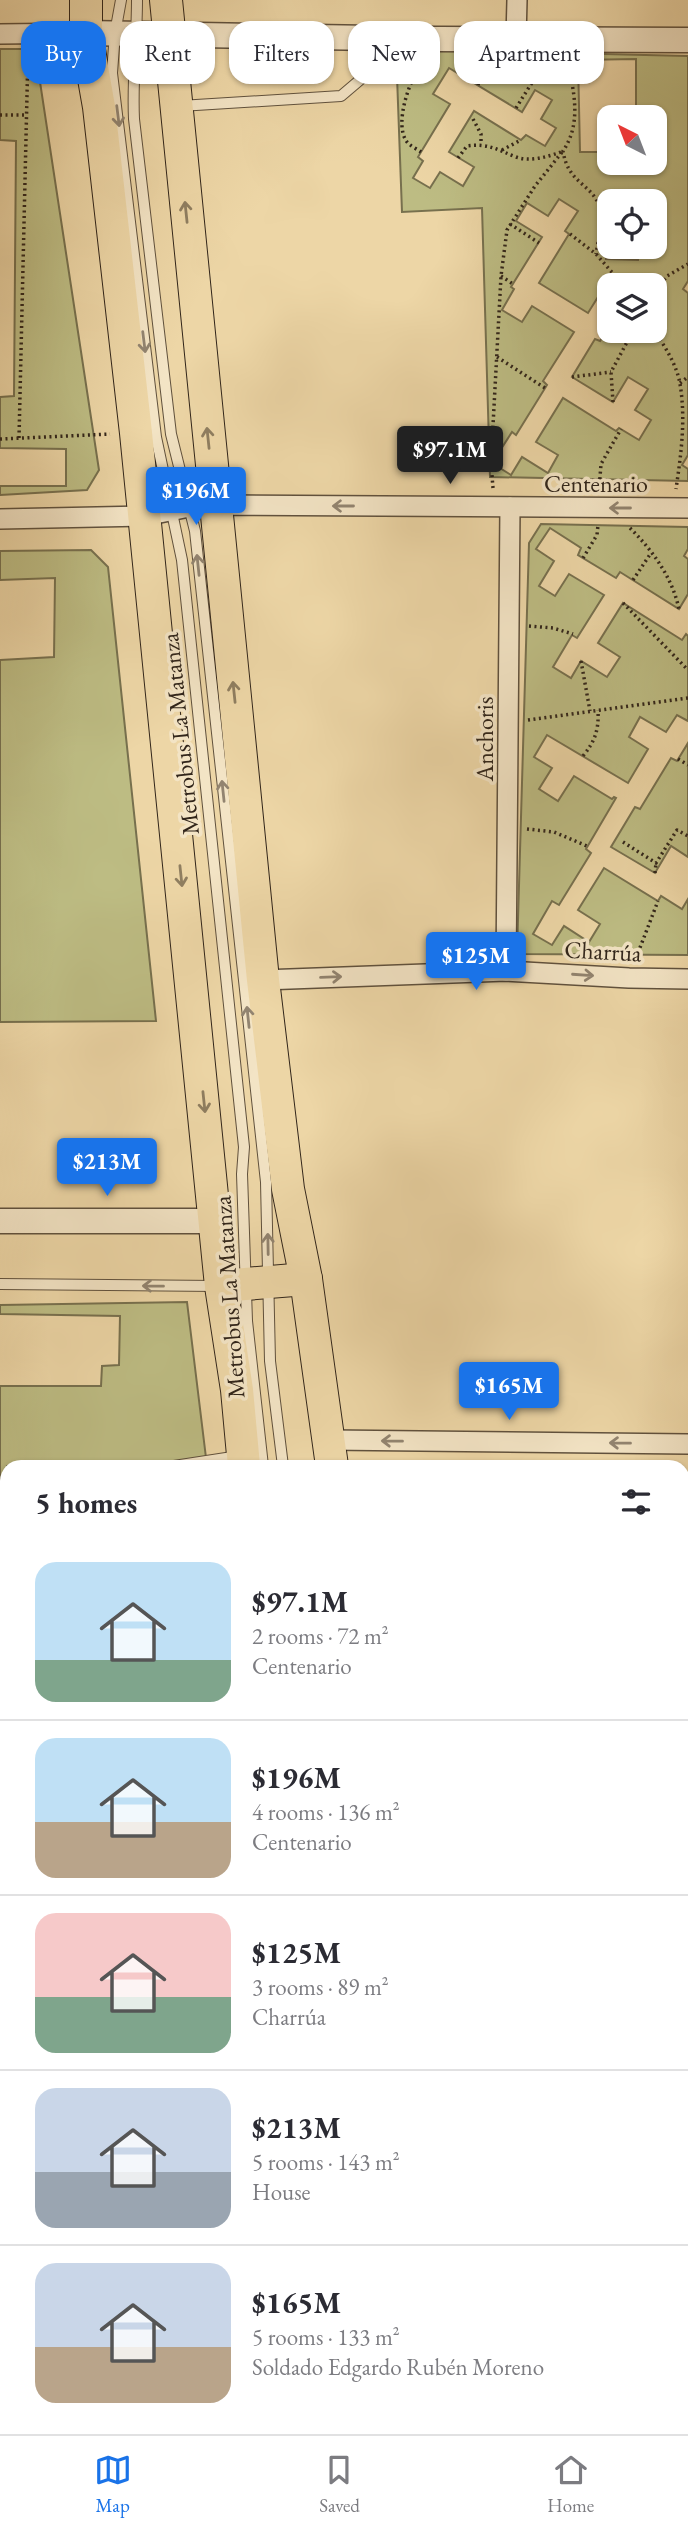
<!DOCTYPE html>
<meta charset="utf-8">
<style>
body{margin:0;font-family:"EB Garamond",serif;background:#f7f7f7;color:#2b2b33;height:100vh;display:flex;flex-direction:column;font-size:26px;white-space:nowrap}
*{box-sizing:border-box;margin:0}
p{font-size:23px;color:#7c7c81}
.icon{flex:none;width:38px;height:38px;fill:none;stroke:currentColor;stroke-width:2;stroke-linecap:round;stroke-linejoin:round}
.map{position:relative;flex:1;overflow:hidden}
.drawer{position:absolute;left:0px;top:1460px;width:690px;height:975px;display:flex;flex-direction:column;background:#fff;border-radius:21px 21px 0 0;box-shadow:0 2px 5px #0004}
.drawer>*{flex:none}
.guide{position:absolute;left:21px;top:21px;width:648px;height:63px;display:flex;gap:14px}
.needle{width:46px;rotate:318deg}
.fabs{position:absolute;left:597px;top:105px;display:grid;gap:14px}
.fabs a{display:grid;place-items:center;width:70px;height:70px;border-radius:14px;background:#fff;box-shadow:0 2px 5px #0004;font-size:35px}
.price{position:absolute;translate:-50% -60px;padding:0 16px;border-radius:7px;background:#1a73e8;color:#fff;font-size:23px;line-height:46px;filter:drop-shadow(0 2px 4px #0008)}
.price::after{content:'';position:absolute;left:50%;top:42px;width:21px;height:16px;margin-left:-10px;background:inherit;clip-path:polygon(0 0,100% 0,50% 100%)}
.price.current{background:#222;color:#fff}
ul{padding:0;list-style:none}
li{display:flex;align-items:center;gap:21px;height:175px;padding:0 35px}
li+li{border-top:2px solid #e1e1e2}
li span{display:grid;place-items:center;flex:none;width:196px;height:140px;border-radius:21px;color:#555}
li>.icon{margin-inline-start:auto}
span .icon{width:84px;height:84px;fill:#fffc;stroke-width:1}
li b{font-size:30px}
h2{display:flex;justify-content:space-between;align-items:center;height:84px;padding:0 35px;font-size:30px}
.chip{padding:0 24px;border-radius:21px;background:#fff;box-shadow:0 2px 5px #0004;font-size:24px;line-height:63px}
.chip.current{background:#1a73e8;color:#fff}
.tab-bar{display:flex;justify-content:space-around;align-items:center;height:98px;border-top:2px solid #e1e1e2;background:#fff;font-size:19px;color:#7c7c81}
.tab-bar a{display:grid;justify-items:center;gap:4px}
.tab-bar .current{color:#1a73e8}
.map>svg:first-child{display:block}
.green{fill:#bdbc83;stroke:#77704e;stroke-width:2;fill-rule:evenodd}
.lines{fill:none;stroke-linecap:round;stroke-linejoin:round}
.service-casing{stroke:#60513d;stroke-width:12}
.minor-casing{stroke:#60513d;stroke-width:22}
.tertiary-casing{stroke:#60513d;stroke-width:27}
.trunk-casing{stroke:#31251a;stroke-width:34}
.path{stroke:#31251a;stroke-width:3.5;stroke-dasharray:2 3.5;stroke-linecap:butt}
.service{stroke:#f3e4c5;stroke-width:10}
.minor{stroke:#f3e4c5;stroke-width:19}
.tertiary{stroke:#f3e4c5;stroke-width:24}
.trunk{stroke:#edd6a6;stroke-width:32}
.oneway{stroke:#928470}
.oneway2{stroke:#8f7e60}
.labels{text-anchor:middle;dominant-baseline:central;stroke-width:7;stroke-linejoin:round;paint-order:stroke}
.street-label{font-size:24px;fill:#31251a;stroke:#f3e4c5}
</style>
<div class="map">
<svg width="688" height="2434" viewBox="0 0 688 2434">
<rect width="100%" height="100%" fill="#edd6a6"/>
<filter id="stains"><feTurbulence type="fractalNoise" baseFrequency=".00286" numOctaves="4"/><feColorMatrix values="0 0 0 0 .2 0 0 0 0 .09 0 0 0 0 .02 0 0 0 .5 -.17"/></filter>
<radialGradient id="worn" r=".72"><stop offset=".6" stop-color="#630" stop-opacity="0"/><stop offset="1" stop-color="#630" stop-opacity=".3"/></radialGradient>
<g class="green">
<path d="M0,49H35L99,470L87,490L0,495V486H66V449L0,448V397L14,396L16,141L0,140Z"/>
<path d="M396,49L688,56V281L683,289L688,293V455L682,465L688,469V481L490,477L482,208L402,212ZM636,59V117H654V163H609V152H580L578,60ZM449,68L522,112L535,90L552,100L541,119L556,128L545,146L526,135L521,140L474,111L449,152L474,167L463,186L440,172L430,188L413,178L423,161L418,157L450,104L433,94ZM559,199L578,211L565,231L569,234L539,283L588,313L598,297L609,304V285H654V331H609V326L600,341L595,339L572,377L613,402L628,377L648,389L635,410L651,420L639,440L619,428L616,431L563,398L536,442L558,455L548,473L522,457L511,475L492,463L512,432L516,435L547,385L543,381L574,332L532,306L522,322L502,310L514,289L511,287L542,237L516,221L527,203L548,216ZM609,201H654V247H639L638,260L606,259Z"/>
<path d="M541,524L688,527V549L684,556L688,559V594L679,609L620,572L616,578L578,555L581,548L550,528L536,549L554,561L539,586L555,596L569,574L604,595L577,638L572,635L553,667L571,678L581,661L607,677L620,657L598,643L623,603L682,640L686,634L688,636V721L677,715L666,732L640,717L629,737L648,749L628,783L547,735L534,757L552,768L539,789L558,801L574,776L612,799L614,797L616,798L586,849L591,853L559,905L552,901L533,934L552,945L564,926L589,942L600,924L578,910L604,868L658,901L661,896L682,909L688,899V955L517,954L529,543Z"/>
<path d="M91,550L108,567L156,1021L0,1022V660L54,657L55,578L0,580V551Z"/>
<path d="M688,743V857L671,846L655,873L611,847L635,807L640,809L671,758L677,761Z"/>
<path d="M187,1302L207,1466H7V1714H0V1386H101L102,1366L119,1365L120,1316L0,1314V1305Z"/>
<path d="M0,1781L7,1782V2427H320V2434H0Z"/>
</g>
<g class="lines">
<defs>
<g id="service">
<path d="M121,0L115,33L112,73L156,437L182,560L244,1147L242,1174L247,1321L263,1466"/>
<path d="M137,0C137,40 132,79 134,119L171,434L195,531L266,1182L270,1361L283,1466"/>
<path d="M180,106L341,96L361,79L374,39"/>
<path d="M0,1284L217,1286"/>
<path d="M174,1466L239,1456"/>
<path d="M0,1500L7,1497"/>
<path d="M0,1748H7"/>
<path d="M386,2427L387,2434"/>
<path d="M399,2427L400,2434"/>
</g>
<g id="minor">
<path d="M0,34L86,33"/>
<path d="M516,38L517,0"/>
<path d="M0,519L145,516L189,507L226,505L688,508"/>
<path d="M506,971L510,507"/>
<path d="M263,980L506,971L629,978L688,979"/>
<path d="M330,1440L688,1444"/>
<path d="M682,1924H688"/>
<path d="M682,2158H688"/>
<path d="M682,2395H688"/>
</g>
<g id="tertiary">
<path d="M86,33L435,39L688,40"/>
<path d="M0,1221H215"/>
</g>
<g id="trunk">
<path d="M86,0V33L99,107L136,433L221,1286L237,1390L244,1466"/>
<path d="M166,0L263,980L288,1189L306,1279L332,1466"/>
<path d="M221,1286L306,1279"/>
<path d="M360,2427L361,2434"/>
<path d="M433,2427L434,2434"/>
</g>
</defs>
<use href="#service" class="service-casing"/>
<use href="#minor" class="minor-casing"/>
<use href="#tertiary" class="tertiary-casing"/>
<use href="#trunk" class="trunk-casing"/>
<g class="path">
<path d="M567,60C574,91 582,123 563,151C568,183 590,183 599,205C605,217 598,240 596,254"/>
<path d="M478,85L484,60"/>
<path d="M516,108L533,81L525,60"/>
<path d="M0,115H26"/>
<path d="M473,119L481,134V144"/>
<path d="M502,150L521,140"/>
<path d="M421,152C417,149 410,146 407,142C393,123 411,78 422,61"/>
<path d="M458,158L467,146C488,143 498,150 516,157C530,162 547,157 561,152"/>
<path d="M510,224L539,243"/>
<path d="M570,234L596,254L623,285"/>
<path d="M501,276L513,284"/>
<path d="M654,293L667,276L688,264"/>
<path d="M654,330C665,347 677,365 680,384C686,419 681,455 676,489"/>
<path d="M497,357L545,388"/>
<path d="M572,377L611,372"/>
<path d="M680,383L688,377"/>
<path d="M613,402L611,372L633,331"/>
<path d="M19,438L28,52"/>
<path d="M0,439L110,434"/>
<path d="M493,488L491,463L501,276L507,230L535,186L563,151"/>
<path d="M599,490L601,464L621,429"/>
<path d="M630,528C653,551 672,577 679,609"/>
<path d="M583,558L597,535L598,525"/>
<path d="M633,580L651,553"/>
<path d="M623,603L688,670"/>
<path d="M529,626L553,628L573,634"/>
<path d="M581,661L590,711"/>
<path d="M528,720L688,698"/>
<path d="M583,756C595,741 599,730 598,710"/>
<path d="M678,759L688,765"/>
<path d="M527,829L554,832L587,846"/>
<path d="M623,842L656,863L677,830L688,836"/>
<path d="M655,873L656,863"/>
<path d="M636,958L658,901"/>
</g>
<use href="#service" class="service"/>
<use href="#minor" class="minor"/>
<use href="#tertiary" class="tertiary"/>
<use href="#trunk" class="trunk"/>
</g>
<defs><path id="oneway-shaft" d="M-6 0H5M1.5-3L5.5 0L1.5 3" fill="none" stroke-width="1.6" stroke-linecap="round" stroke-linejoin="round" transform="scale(1.75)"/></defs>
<g class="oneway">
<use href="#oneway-shaft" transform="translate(118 116) rotate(83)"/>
<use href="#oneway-shaft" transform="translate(144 342) rotate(83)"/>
<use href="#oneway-shaft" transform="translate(343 506) rotate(-180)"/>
<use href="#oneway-shaft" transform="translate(620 508) rotate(-180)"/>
<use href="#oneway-shaft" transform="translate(198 565) rotate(-96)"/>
<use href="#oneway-shaft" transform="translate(223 791) rotate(-96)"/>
<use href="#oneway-shaft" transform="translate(583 975) rotate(4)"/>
<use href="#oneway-shaft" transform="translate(331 977) rotate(-2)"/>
<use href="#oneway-shaft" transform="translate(248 1017) rotate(-96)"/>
<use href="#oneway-shaft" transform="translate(268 1244) rotate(-91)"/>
<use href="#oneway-shaft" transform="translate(153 1286) rotate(-179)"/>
<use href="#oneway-shaft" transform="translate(392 1441) rotate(-179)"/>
<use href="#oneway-shaft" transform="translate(620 1443) rotate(-179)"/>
</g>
<g class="oneway2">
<use href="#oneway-shaft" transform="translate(186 212) rotate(-96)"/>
<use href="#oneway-shaft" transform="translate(208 438) rotate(-96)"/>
<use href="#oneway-shaft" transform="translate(234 692) rotate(-96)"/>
<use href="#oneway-shaft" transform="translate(181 876) rotate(84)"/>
<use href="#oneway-shaft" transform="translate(204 1102) rotate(84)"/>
</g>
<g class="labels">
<g class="street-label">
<text x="596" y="483">Centenario</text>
<text transform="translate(180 734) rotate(-96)">Metrobus La Matanza</text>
<text transform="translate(484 739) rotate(-90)">Anchoris</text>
<text transform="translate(603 951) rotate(3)">Charrúa</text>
<text transform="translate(229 1297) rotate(-94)">Metrobus La Matanza</text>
</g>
</g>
<rect width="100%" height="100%" filter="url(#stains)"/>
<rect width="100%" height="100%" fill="url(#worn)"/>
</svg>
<div class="fabs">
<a><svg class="needle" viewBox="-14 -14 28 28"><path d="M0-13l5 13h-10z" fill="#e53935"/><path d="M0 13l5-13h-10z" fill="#7c7c81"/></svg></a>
<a><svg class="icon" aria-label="locate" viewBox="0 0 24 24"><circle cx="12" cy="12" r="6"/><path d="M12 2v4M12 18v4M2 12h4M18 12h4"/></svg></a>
<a><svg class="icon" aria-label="layers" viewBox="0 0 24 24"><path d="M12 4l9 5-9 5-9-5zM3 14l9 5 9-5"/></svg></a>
</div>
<b class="price current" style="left:450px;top:486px">$97.1M</b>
<b class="price" style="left:196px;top:527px">$196M</b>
<b class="price" style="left:476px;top:992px">$125M</b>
<b class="price" style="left:107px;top:1198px">$213M</b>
<b class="price" style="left:509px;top:1422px">$165M</b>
<div class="guide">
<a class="chip current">Buy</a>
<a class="chip">Rent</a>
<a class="chip">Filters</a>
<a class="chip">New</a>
<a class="chip">Apartment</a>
</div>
<section class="drawer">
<h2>5 homes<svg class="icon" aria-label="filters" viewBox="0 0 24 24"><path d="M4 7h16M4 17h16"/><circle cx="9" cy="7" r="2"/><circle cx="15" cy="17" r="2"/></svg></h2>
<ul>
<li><span style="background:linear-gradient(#bfe0f5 70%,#7fa58c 0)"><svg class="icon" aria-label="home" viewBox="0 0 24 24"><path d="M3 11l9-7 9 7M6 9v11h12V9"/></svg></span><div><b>$97.1M</b><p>2 rooms · 72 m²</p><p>Centenario</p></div></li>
<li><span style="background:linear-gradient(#bfe0f5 60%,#b9a48a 0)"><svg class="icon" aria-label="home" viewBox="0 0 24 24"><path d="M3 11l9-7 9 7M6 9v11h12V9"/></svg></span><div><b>$196M</b><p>4 rooms · 136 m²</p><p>Centenario</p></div></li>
<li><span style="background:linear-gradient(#f6c9c9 60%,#7fa58c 0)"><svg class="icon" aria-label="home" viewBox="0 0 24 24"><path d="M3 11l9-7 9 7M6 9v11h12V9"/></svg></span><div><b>$125M</b><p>3 rooms · 89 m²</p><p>Charrúa</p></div></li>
<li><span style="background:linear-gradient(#c9d6e8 60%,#9aa5b1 0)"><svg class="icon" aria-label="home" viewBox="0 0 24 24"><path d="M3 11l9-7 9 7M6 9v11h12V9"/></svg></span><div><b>$213M</b><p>5 rooms · 143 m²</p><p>House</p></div></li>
<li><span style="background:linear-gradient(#c9d6e8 60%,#b9a48a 0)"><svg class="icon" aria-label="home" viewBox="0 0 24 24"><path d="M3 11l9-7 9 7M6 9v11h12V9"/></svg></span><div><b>$165M</b><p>5 rooms · 133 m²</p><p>Soldado Edgardo Rubén Moreno</p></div></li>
</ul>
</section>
</div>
<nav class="tab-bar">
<a class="current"><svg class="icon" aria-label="map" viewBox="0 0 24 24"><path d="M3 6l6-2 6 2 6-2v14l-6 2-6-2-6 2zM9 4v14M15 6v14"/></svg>Map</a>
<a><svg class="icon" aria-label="saved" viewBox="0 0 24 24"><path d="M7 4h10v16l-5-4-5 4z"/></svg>Saved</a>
<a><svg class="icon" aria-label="home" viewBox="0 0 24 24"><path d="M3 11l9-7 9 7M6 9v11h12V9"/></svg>Home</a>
</nav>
